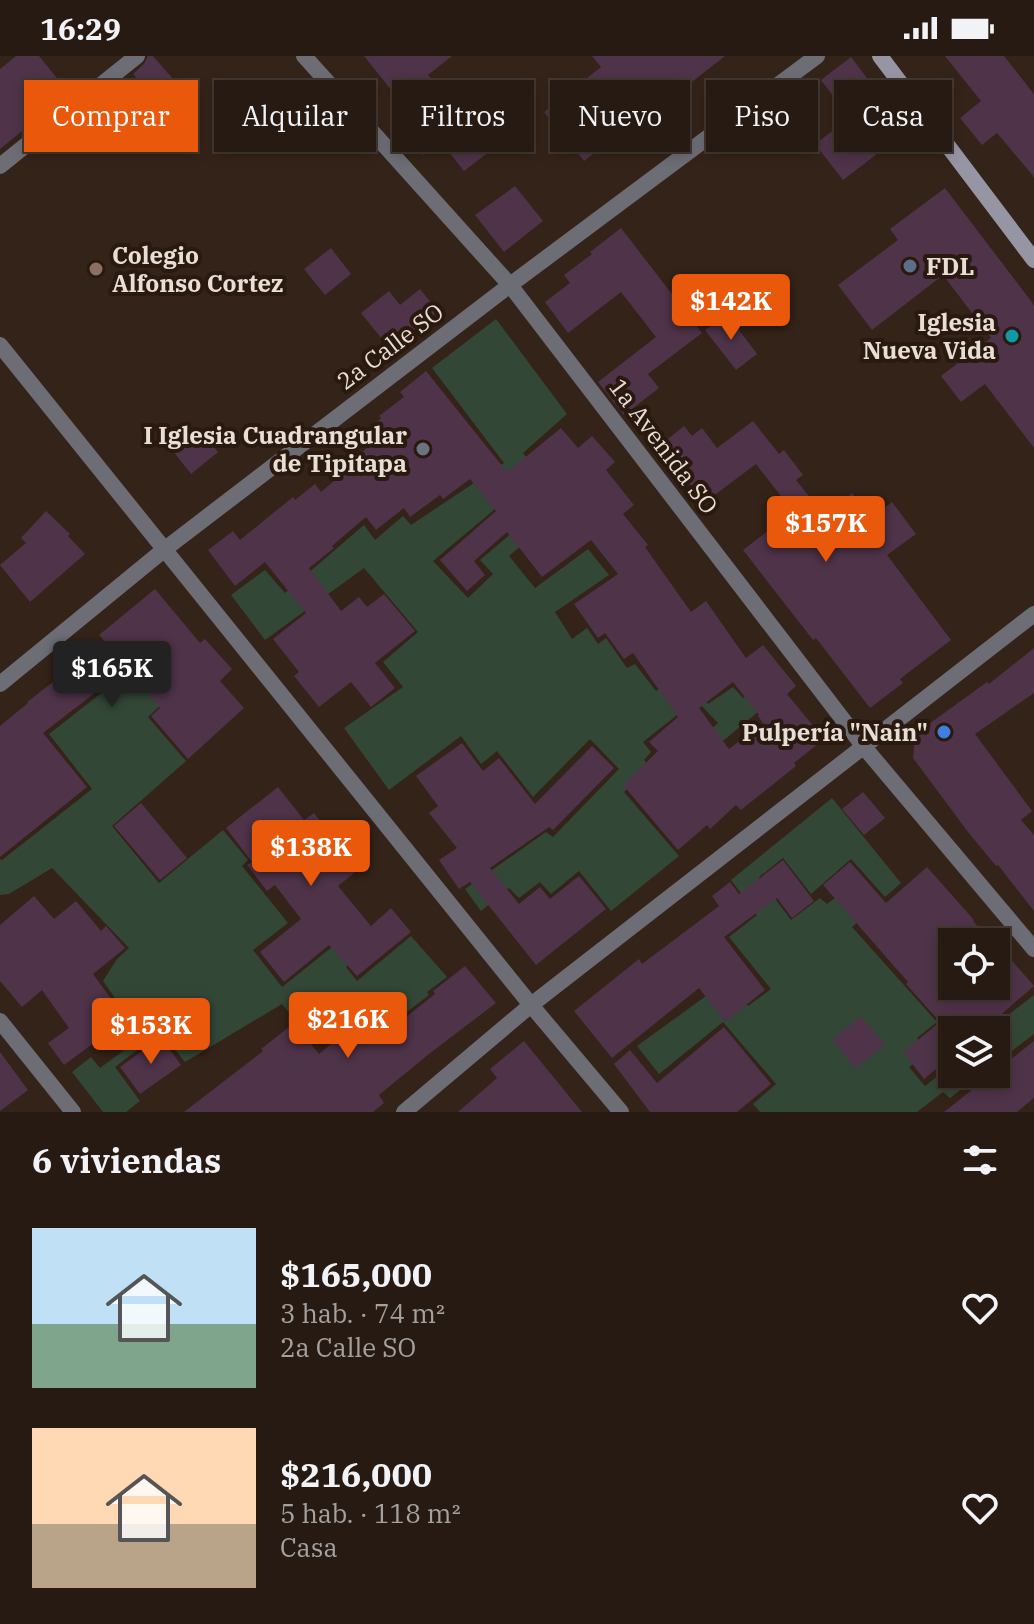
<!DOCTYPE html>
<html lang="es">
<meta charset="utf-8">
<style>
body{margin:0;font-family:"IBM Plex Serif",serif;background:#2f231b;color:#f1f3f6;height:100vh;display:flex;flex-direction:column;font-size:30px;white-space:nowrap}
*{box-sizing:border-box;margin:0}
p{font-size:26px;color:#a4a19f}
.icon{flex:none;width:44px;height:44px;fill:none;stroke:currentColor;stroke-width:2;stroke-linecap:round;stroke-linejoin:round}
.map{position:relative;height:1056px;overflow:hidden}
.panel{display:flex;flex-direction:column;background:#271a12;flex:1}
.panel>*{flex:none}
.guide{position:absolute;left:24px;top:24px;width:986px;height:72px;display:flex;gap:16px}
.fabs{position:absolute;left:938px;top:872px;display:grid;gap:16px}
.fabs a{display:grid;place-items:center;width:72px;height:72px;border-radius:0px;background:#271a12;box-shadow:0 4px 12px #0003,0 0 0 2px #433832;font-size:40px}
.price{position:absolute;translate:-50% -68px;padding:0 18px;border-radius:8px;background:#ea580c;color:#fff;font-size:26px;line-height:52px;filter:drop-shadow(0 2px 4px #0008)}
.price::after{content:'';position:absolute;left:50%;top:48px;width:24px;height:18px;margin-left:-12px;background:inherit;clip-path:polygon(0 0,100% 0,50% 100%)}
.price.active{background:#222;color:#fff}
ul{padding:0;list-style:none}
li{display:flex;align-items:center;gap:24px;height:200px;padding:0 32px}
li span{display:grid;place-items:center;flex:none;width:224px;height:160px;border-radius:0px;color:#555}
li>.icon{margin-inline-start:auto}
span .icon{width:96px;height:96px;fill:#fffc;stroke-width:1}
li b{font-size:34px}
h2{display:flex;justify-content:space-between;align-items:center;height:96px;padding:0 32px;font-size:34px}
.pill{padding:0 28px;border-radius:0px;background:#271a12;box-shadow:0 4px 12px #0003,0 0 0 2px #433832;font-size:28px;line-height:72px}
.pill.active{background:#ea580c;color:#fff}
.status{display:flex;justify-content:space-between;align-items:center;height:56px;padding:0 40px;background:#271a12;direction:ltr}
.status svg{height:22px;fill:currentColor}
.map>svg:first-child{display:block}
.green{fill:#334737}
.building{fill:#4f3349;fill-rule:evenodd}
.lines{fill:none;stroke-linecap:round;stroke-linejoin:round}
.minor{stroke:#6d6d76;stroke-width:16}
.tertiary{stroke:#6d6d76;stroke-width:16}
.secondary{stroke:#9595a4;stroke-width:16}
.service-dot{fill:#5c6f8a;stroke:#29190e;stroke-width:3}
.education-dot{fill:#8d6e63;stroke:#29190e;stroke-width:3}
.culture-dot{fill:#0f9aa8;stroke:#29190e;stroke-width:3}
.worship-dot{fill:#6b7280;stroke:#29190e;stroke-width:3}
.shop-dot{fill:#3f7fe0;stroke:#29190e;stroke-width:3}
.labels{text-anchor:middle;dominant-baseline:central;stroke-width:8;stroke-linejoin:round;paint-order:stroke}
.poi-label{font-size:24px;font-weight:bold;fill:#e9ded6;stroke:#29190e;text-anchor:end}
.street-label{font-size:24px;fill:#e9ded6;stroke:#29190e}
</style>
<div class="status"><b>16:29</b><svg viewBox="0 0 49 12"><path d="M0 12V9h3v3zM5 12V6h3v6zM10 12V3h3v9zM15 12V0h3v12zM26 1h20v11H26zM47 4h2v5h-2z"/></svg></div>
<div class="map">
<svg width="1034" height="1056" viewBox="0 0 1034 1056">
<rect width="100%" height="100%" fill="#342318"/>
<g class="green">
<path d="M496,263L567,358L523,397L538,417L433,505L468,542L493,518L480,504L589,411L601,423L509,500L535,532L588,493L609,519L555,556L572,583L587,572L598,588L606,582L627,612L635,608L656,635L682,614L708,648L733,631L743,642L770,622L782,636L689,713L679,702L718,667L696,644L643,686L651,696L644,704L652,712L624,736L679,800L611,855L579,815L551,838L540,826L519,842L509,832L481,855L465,833L546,776L553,781L619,713L590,683L533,741L497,695L481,708L461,680L389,734L344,672L403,631L383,606L418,576L364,512L265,584L231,539L265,514L285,537L364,469L375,484L403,460L411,469L504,407L432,312Z"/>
<path d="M179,605L193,619L148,661L186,705L112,770L159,827L223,774L248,804L242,810L288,867L253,894L282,931L356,872L372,889L346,911L357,925L411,880L447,921L427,936L429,939L391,968L386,961H349L314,988L282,948L185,1006L161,976L115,1011L140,1045L126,1056H103L72,1016L91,1001L100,1012L123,995L103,969L122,952L103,925L117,903L129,892L52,812L9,838L0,839V803L2,804L92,733L49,678L123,620L141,635Z"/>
<path d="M832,742L901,827L885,841L851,803L811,838L783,802L759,821L791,864L820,842L827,848L844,835L866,859L852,871L937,966L917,982L929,997L909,1011L925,1030L952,1009V1018H981L950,1042L943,1036L917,1056H760L753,1048L776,1028L723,966L659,1018L637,990L728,924L748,950L771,933L729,881L757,859L731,824Z"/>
<path d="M1034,939V978L996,1007V974L990,973Z"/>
</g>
<g class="building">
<path d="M16,0H39L69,37L0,93V13Z"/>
<path d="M148,0H153L173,23L151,39L133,18L144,8Z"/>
<path d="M364,0H452L428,19L460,57L464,54L494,92L464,115L440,85L423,99L396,65L408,55Z"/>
<path d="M592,0H725L643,64L640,61L584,105L544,56L601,11Z"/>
<path d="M945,0H1004L1034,38V121L997,77L982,89L960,62L981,45Z"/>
<path d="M851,1L907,75L843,124L815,88L850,62L821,24Z"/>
<path d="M515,130L543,165L504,196L475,159Z"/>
<path d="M945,132L1034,249V392L985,328L961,346L941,320L991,282L943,219L872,274L838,229L898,184L890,173Z"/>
<path d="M621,172L702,277L648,318L659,332L624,359L598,326L656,281L621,236L568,277L545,246L570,227L564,219L592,198L590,196Z"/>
<path d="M331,192L351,218L325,239L304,213Z"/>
<path d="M420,233L438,255L390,293L361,257L389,235L400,249Z"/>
<path d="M727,258L757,298L736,314L705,274Z"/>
<path d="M426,315L507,416L561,372L578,392L592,380L615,406L606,414L634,449L623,458L648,489L645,491L691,556L706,545L746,602L763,589L796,630L787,638L824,683L794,707L796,710L741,754L736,749L710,773L707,769L678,794L623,729L658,695L649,686L678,661L633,597L624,603L605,577L598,582L574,548L618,518L591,484L542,521L507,476L474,505L485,519L467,535L440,504L496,455L470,423L443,443L440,439L410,461L404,452L376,474L366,461L332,490L334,492L309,512L341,555L359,541L367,551L384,538L415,575L375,607L395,632L371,651L351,626L319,651L294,620L299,616L273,583L306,557L265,506L235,530L208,494L233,475L240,484L293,441L295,444L315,428L321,436L363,400L361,397L375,385L368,375L381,362L379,360L404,341L400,336ZM733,626L759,659L758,660L763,667L729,693L699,652Z"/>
<path d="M753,365L779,398L784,394L803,419L796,424L824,459L852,437L871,462L892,446L916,478L887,499L951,584L900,623L903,627L870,652L816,582L813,584L743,494L793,456L756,408L704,447L667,398L672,395L664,386L684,370L692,380L702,372L717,392Z"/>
<path d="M200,373L218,396L191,418L173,395Z"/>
<path d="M46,455L70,478L68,480L85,498L30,546L0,509L26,487L21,482Z"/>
<path d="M155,533L200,587L205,583L232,613L220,625L244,652L188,703L151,660L160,652L127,612L43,677L87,731L0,801V670L28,647L27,646L105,586L99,579Z"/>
<path d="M1034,592V637L975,678L1032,755L1021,764L1034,779V855L998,809L996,810L968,776L913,702L915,678L987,626L989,628Z"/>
<path d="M462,687L483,715L499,702L535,748L592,690L614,712L553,774L549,771L490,812L519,848L540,831L550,843L579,820L606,853L536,909L470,826L459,833L439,804L457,792L429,757L438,750L416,720Z"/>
<path d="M278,731L304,764L314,757L339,789L348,781L368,806L338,830L371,870L391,852L411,876L357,920L329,889L284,926L260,896L301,863L275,829L267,835L247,809L252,806L226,772Z"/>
<path d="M863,736L885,762L864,779L842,753Z"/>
<path d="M141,747L187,802L160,824L114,770Z"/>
<path d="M783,804L814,845L792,862L777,842L724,881L765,934L725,966L699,932L612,1002L574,955L639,903L642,908L719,850L712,840L730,826L739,838Z"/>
<path d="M850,806L886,847L927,811L974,864L973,865L992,886H952V930H996V886L1034,930L983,974H952V1000L924,1023L903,996L940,966L906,928L908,926L823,829Z"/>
<path d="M34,840L54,863L76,845L101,875L106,870L125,892L93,918L117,951L97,966L106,978L64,1009L48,987L69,972L42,934L22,951L0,925V869Z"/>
<path d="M465,910L496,947L429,998L379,1039L384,1047L373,1056H184L263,995L261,993L294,967L319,998L348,974L358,986L385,965L391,973L435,938L433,935Z"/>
<path d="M861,960L885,989L855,1012L832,984Z"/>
<path d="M724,971L771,1028L737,1056H650L614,1008L630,994L657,1027Z"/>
<path d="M161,981L181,1009L140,1038L120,1011Z"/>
<path d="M524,985L582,1056H458L497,1022L490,1013Z"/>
<path d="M1034,985V1042L1017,1056H944L992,1018H996V1015Z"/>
<path d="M0,996L28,1034L0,1055Z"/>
</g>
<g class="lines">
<g class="minor">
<path d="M0,110L137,0"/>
<path d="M0,289L531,949L621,1056"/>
<path d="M0,628L165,493L510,229L817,0"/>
<path d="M0,965L73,1056"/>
<path d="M404,1056L531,949L1034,558"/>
</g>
<path class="tertiary" d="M304,0L510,229L864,691L1034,893"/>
<path class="secondary" d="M880,0L1034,204"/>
</g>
<circle class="service-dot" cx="910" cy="210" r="8"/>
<circle class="education-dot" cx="96" cy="213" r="8"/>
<circle class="culture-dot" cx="1012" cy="280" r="8"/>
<circle class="worship-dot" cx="423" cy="393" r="8"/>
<circle class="shop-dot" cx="944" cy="676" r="8"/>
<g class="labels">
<g class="poi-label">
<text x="112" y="199" text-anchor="start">Colegio<tspan x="112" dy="28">Alfonso Cortez</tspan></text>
<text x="926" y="210" text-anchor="start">FDL</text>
<text x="996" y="266">Iglesia<tspan x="996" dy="28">Nueva Vida</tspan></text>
<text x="407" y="379">I Iglesia Cuadrangular<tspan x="407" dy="28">de Tipitapa</tspan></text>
<text x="928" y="676">Pulpería "Nain"</text>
</g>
<g class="street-label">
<text transform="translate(390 290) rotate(-37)">2a Calle SO</text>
<text transform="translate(664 390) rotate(53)">1a Avenida SO</text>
</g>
</g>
</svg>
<div class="fabs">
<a><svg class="icon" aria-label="locate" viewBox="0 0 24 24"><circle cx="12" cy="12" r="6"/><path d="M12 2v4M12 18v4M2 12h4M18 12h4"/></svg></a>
<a><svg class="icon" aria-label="layers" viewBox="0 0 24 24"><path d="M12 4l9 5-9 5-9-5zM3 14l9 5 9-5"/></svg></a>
</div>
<b class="price" style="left:731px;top:286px">$142K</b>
<b class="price" style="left:826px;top:508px">$157K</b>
<b class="price active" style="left:112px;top:653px">$165K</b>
<b class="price" style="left:311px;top:832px">$138K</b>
<b class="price" style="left:348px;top:1004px">$216K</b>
<b class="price" style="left:151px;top:1010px">$153K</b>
<div class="guide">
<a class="pill active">Comprar</a>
<a class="pill">Alquilar</a>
<a class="pill">Filtros</a>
<a class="pill">Nuevo</a>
<a class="pill">Piso</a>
<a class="pill">Casa</a>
</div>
</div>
<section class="panel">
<h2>6 viviendas<svg class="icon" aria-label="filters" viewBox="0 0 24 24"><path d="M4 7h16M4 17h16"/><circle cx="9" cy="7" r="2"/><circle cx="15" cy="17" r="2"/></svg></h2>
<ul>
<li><span style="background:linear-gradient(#bfe0f5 60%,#7fa58c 0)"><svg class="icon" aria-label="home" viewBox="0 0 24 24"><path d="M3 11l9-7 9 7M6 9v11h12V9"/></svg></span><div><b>$165,000</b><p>3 hab. · 74 m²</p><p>2a Calle SO</p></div><svg class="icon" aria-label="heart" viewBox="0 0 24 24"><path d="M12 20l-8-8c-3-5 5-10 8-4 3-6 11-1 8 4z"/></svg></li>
<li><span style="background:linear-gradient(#ffd9b3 60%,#b9a48a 0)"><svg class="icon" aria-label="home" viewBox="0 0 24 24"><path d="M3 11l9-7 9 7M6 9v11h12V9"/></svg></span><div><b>$216,000</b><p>5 hab. · 118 m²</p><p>Casa</p></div><svg class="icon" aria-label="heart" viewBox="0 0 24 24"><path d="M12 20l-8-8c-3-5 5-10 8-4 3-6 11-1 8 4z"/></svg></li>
</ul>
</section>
